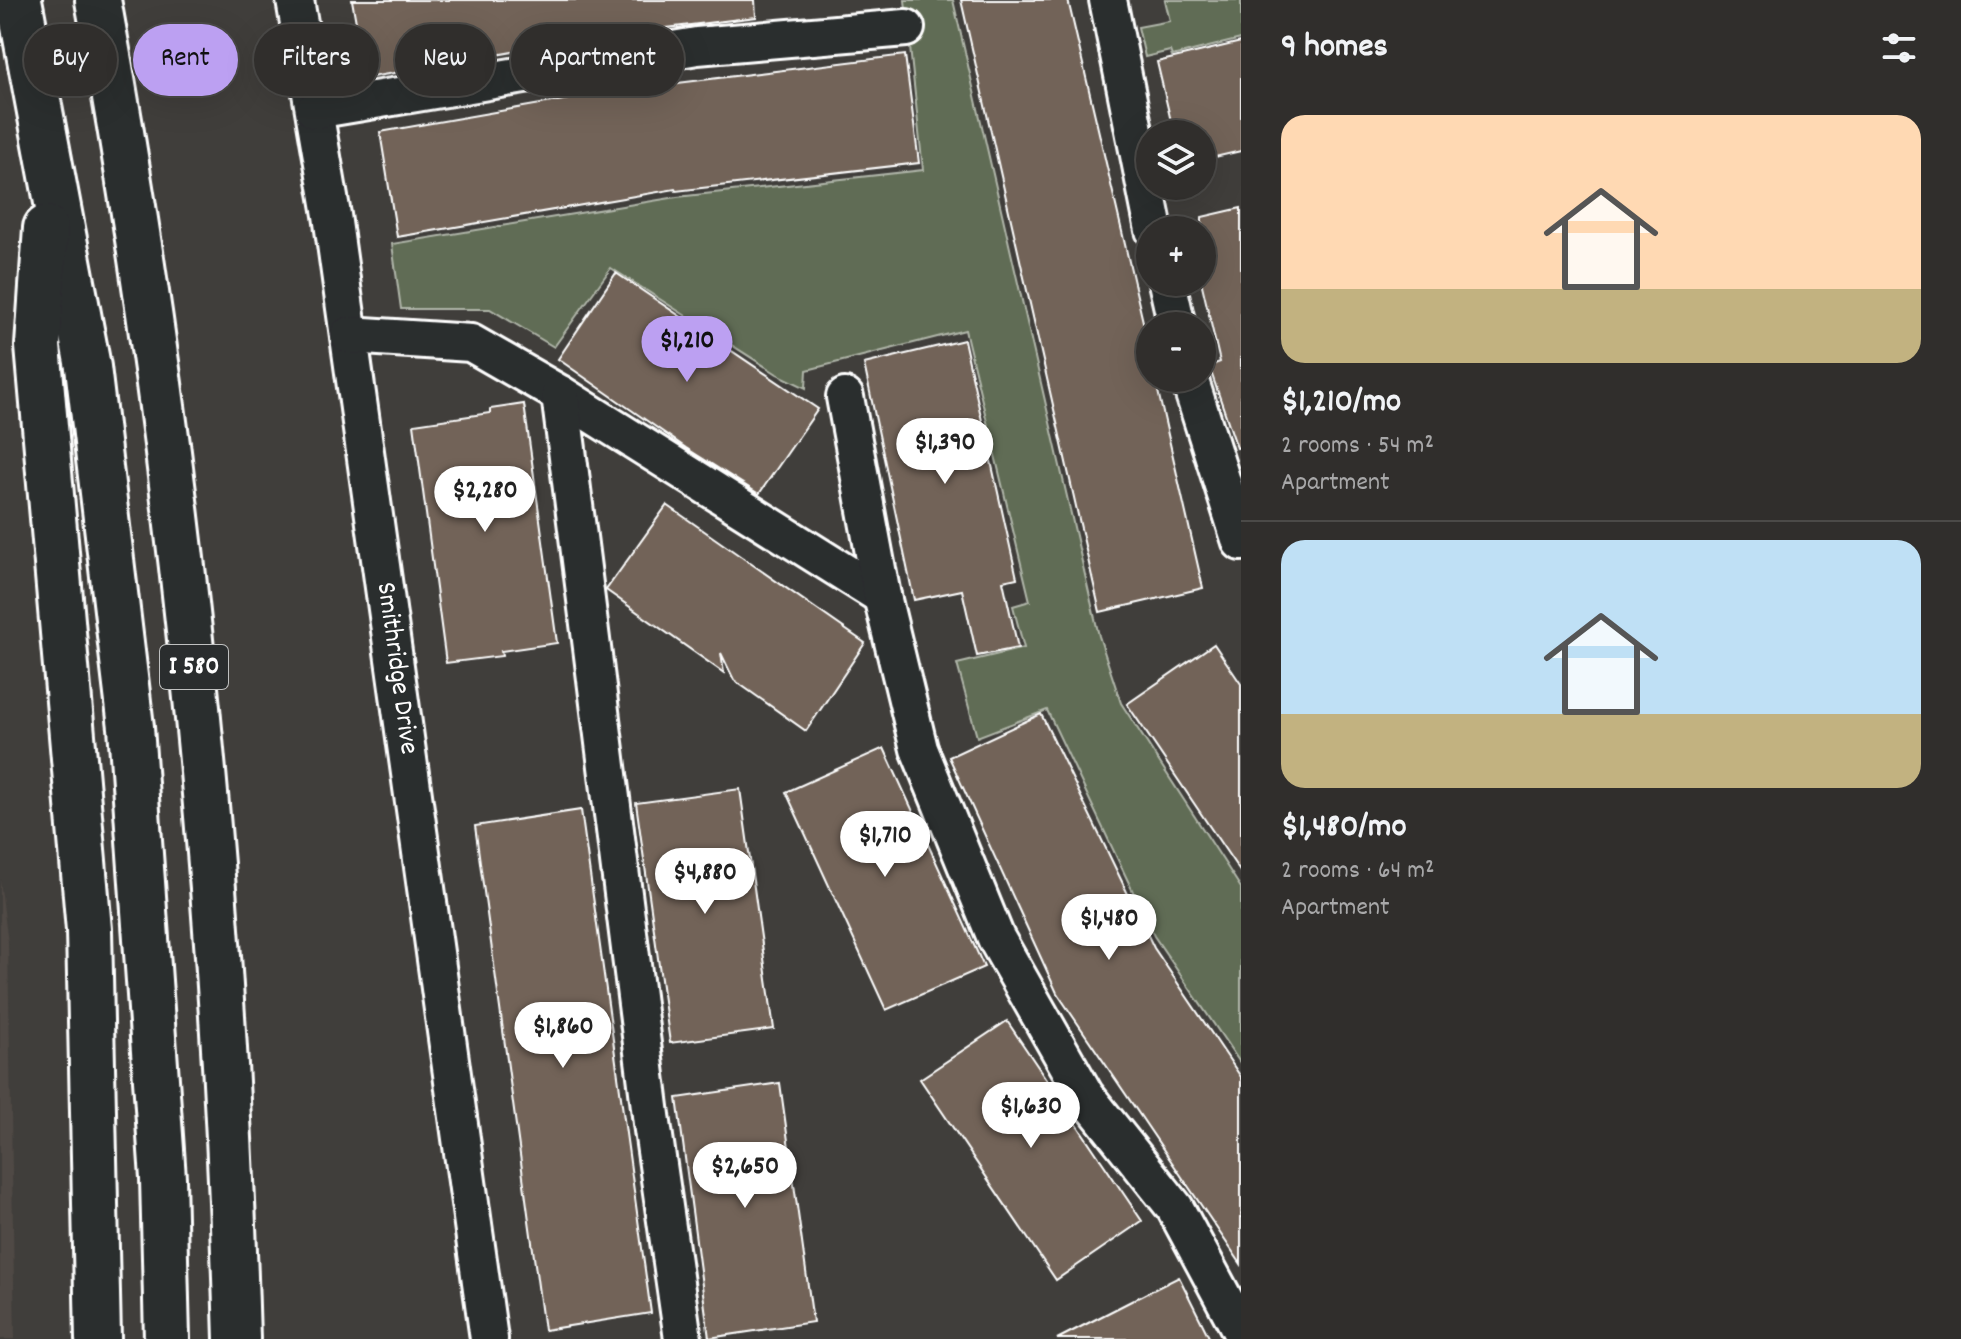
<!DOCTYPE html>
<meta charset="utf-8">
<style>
body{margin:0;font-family:Dekko,sans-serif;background:#3c3a38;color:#f1f3f6;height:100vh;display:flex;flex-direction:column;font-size:30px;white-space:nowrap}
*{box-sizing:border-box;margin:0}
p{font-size:26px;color:#a8a8a9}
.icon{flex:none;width:44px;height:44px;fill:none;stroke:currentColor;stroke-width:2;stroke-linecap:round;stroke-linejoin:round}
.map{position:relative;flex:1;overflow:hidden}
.sheet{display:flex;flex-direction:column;background:#302e2c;width:720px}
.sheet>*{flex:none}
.banner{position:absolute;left:24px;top:24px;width:760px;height:72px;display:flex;gap:16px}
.buttons{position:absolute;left:1136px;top:120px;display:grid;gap:16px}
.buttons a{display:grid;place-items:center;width:80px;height:80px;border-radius:50%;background:#302e2c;box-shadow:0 8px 32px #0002,0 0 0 2px #4b4a48;font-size:40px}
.price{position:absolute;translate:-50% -68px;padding:0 18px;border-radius:28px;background:#fff;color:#222;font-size:26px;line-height:52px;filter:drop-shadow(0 2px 4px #0008)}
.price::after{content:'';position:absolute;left:50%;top:48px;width:24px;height:18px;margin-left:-12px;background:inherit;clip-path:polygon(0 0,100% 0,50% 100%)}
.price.selected{background:#bca0f2;color:#111}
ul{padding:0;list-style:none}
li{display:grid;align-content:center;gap:16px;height:424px;padding:0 40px}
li+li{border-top:2px solid #4b4a48}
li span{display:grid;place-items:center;height:248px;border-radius:24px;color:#555}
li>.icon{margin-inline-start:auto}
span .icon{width:144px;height:144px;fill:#fffc;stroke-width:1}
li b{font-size:34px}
h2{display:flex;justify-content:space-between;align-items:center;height:96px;padding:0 40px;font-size:34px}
.chip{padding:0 28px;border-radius:36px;background:#302e2c;box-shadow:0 8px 32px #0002,0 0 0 2px #4b4a48;font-size:28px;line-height:72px}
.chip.selected{background:#bca0f2;color:#111}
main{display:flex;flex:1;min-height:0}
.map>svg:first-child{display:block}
.built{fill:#4f4944}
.green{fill:#616c54;stroke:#b0b6aa;stroke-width:2}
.building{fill:#726458;stroke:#fff;stroke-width:2}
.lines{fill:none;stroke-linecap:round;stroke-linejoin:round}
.minor-casing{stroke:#fff;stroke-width:42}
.highway-casing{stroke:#fff;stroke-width:50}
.minor{stroke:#2a2d2e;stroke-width:36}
.highway{stroke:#2a2d2e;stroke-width:44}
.labels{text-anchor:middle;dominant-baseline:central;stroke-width:8;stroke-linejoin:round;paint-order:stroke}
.shield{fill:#2a2d2e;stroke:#bfc0c0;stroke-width:2}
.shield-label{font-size:26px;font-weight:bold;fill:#fff}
.street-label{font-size:28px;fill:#fff;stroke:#2a2d2e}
</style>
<main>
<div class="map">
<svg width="1241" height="1339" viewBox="0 0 1241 1339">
<rect width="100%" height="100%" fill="#403e3b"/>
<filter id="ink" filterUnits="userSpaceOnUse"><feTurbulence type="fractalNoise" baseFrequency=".0125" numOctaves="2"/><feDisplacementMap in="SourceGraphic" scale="16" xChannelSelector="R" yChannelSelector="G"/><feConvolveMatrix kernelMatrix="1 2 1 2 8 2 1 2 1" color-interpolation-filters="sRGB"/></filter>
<g filter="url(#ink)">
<path class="built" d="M0,880L8,943L15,1339H0Z"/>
<g class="green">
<path d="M905,0H953L1099,636L1121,703L1241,888V1064L1154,936L1047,710L977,737L957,664L1024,648L1013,606L1030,601L965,330L807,370L806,388L777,374L611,268L554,347L490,309H401L392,244L677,197L923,170Z"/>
<path d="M1165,0H1241V39L1172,56L1170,51L1145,57L1138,27L1170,21Z"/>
</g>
<g class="building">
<path d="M352,0H755L756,17L609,35L371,77L363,27L357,28Z"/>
<path d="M961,0H1068L1144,326L1150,357V378H1155L1203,588L1100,612Z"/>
<path d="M1241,42V151L1202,160V134H1174L1157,62Z"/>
<path d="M905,55L919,163L676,191L675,189L397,237L380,132L621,90Z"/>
<path d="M1241,208V447L1237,448L1209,366L1220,362L1202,285V217Z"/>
<path d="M616,273L818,409L759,494L686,448L558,359Z"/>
<path d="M964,340L1017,578L1003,581L1018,648L977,656L962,590L914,600L864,364Z"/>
<path d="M524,404L557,643L501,651L502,656L446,663L414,424L490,413V409Z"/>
<path d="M667,505L865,643L806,731L734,680L721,653L724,673L606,590Z"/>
<path d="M1214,644L1241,684V873L1127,704Z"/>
<path d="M1041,714L1154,948L1241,1077V1264L1057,993L949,757Z"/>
<path d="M884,748L984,967L886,1010L786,792Z"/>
<path d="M740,789L774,1029L670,1043L636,803Z"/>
<path d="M581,810L651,1313L544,1330L475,826Z"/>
<path d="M1007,1021L1142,1221L1056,1280L920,1079Z"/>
<path d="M780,1083L813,1322L709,1338L677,1098Z"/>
<path d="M1179,1277L1210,1339H1057L1147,1293Z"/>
</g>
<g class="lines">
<defs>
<g id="minor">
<path id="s1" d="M295,0L332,215L489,1339"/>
<path d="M1108,0L1154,230"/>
<path d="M315,110L697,46L906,28"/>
<path d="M1167,282L1177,326"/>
<path d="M349,335L471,343L560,394L882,596"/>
<path d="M1189,378L1241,542"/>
<path d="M560,394L652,1123L683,1339"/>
<path d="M845,397L882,596L919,749L996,938L1085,1095L1175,1208L1241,1331"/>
</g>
<g id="highway">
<path d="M19,0L88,367L131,727L163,1178L167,1339"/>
<path d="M98,0C179,445 224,887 237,1339"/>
<path d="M46,228L38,346L89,930L98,1339"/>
</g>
</defs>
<use href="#minor" class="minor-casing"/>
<use href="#highway" class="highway-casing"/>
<use href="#minor" class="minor"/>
<use href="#highway" class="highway"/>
</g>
</g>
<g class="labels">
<rect class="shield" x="160" y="645" width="68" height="44" rx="6"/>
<g class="shield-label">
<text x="194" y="667">I 580</text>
</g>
<g class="street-label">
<text stroke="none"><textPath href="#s1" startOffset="676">Smithridge Drive</textPath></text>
</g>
</g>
</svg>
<div class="buttons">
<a><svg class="icon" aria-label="layers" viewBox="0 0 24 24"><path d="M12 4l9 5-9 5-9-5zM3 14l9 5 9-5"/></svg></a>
<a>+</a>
<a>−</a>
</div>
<b class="price selected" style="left:687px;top:384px">$1,210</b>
<b class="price" style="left:945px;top:486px">$1,390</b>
<b class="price" style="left:485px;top:534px">$2,280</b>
<b class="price" style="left:885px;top:879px">$1,710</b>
<b class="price" style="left:705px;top:916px">$4,880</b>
<b class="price" style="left:1109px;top:962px">$1,480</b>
<b class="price" style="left:563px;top:1070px">$1,860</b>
<b class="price" style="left:1031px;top:1150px">$1,630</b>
<b class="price" style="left:745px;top:1210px">$2,650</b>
<div class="banner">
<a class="chip">Buy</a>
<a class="chip selected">Rent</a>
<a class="chip">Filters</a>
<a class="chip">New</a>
<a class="chip">Apartment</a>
</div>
</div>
<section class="sheet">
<h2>9 homes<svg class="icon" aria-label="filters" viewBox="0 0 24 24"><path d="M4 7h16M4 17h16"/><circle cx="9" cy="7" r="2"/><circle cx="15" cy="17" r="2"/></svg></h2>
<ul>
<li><span style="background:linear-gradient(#ffd9b3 70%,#c2b280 0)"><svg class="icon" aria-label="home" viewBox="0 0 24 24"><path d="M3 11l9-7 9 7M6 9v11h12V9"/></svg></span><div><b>$1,210/mo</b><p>2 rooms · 54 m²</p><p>Apartment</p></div></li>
<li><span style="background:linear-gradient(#bfe0f5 70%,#c2b280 0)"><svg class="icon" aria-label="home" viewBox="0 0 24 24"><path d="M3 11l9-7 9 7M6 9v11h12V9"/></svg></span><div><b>$1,480/mo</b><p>2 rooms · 64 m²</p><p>Apartment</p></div></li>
</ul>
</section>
</main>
